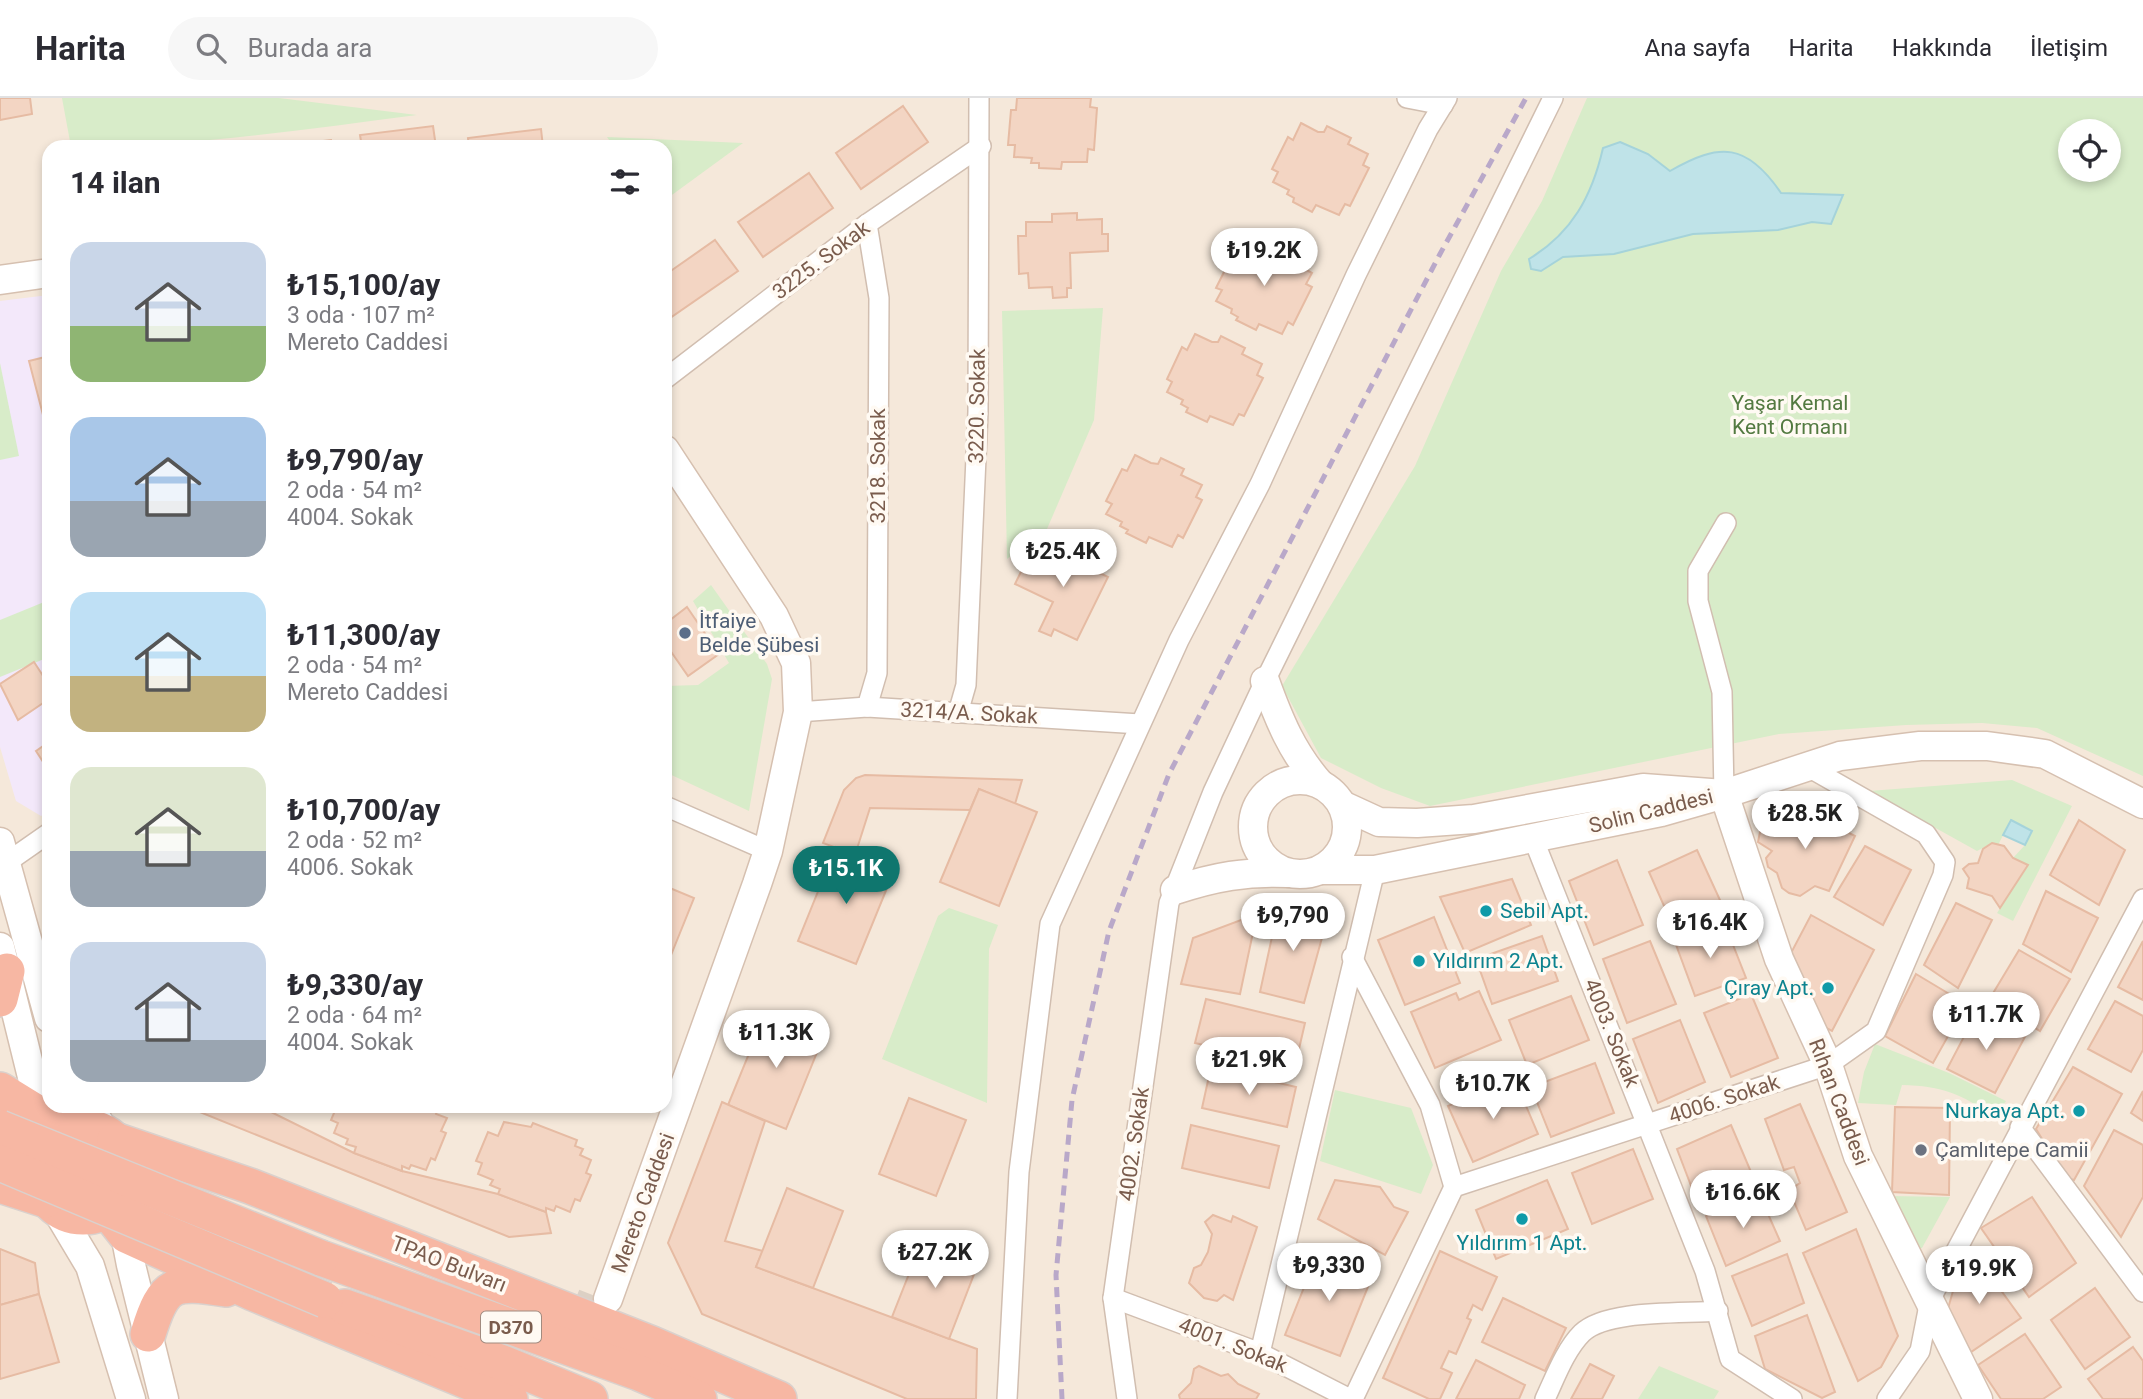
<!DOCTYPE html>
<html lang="tr">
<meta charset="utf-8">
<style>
body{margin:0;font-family:Roboto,sans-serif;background:#f7f7f7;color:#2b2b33;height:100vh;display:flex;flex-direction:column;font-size:26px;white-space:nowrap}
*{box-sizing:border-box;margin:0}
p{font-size:23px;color:#7c7c81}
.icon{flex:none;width:38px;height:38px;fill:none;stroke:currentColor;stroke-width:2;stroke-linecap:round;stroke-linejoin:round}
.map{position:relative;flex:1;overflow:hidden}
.sheet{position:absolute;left:42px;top:42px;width:630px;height:973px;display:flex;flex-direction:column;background:#fff;border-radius:21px;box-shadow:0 4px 10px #0003}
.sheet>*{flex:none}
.fabs{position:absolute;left:2058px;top:21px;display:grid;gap:14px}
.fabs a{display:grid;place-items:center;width:63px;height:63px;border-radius:50%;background:#fff;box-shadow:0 4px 10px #0003;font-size:35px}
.price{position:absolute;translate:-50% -60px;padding:0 16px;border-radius:24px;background:#fff;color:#222;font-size:23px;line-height:46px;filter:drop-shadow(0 2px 4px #0008)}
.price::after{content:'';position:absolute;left:50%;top:42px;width:21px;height:16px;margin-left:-10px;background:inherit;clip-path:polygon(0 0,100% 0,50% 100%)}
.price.selected{background:#0f766e;color:#fff}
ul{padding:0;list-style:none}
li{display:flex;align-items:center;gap:21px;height:175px;padding:0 28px}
li span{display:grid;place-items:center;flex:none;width:196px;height:140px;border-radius:21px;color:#555}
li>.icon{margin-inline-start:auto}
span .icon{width:84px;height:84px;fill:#fffc;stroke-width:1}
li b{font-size:30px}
h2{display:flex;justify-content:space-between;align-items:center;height:84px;padding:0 28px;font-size:30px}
header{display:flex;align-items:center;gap:42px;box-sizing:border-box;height:98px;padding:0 35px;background:#fff;border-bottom:2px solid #e1e1e2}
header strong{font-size:33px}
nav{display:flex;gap:38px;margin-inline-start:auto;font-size:24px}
.search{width:490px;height:63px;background:#f7f7f7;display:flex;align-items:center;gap:18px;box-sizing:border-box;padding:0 24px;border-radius:38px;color:#7c7c81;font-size:26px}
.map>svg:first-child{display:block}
.residential{fill:#f5e8da;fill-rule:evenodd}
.education{fill:#f3e8fa}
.green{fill:#d8ecc9;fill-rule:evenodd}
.water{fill:#bfe3e8;stroke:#a5d3da;stroke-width:2}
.building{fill:#f3d5c3;stroke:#e6bba3;stroke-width:2}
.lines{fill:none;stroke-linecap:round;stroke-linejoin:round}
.secondary-tunnel{stroke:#dcd0c4;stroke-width:28;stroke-dasharray:28 14;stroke-linecap:butt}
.street-casing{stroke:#d1beb0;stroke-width:22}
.secondary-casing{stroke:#d6c0b0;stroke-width:31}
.highway-casing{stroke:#dad1cd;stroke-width:38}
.street{stroke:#fff;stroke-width:19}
.secondary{stroke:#fff;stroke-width:28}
.highway{stroke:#f7b7a3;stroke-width:35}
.rail{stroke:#b9a8c9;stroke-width:5;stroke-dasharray:10 7;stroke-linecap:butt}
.highway-bridge-casing{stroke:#dad1cd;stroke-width:38;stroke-linecap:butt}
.highway-bridge{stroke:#f7b7a3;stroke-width:35}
.service-dot{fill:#5c6f8a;stroke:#fffaf3;stroke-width:2.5}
.culture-dot{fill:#0f9aa8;stroke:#fffaf3;stroke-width:2.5}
.worship-dot{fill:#6b7280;stroke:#fffaf3;stroke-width:2.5}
.labels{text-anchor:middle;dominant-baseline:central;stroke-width:7;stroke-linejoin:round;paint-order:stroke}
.shield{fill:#fffaf3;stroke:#a28b7f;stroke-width:2}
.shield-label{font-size:19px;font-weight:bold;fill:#7a5c4d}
.street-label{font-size:21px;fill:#7a5c4d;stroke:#fffaf3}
.park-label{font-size:21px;fill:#537a41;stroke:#fffaf3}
.service-label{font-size:21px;fill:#4e5e75;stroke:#fffaf3;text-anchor:start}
.culture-label{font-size:21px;fill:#0d838f;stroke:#fffaf3;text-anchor:start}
.worship-label{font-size:21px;fill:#5b616d;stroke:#fffaf3;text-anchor:start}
</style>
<header>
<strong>Harita</strong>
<div class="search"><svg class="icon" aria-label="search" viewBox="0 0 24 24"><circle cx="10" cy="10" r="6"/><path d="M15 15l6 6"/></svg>Burada ara</div>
<nav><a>Ana sayfa</a><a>Harita</a><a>Hakkında</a><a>İletişim</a></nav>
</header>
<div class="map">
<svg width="2143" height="1301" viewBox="0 0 2143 1301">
<rect width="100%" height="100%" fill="#fdf6ec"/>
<path class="residential" d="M0,0H2143V1301H0ZM2070,33H2109V72H2070ZM49,49H665V1008H49Z"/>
<path class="education" d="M49,197V713L41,718L16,703L0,649V203Z"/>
<g class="green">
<path d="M62,0H279L417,17C302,32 187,49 71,49Z"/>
<path d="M1587,0H2143V678L2037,630L1982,625L1906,627L1779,636L1430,708L1381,690L1321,660L1282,588L1415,368L1501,173L1542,103ZM2070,33H2109V72H2070Z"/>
<path d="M607,39L743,45L665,102V49H614Z"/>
<path d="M1103,210L1094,322L1047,431L1007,461L1002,213Z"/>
<path d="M0,265L19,358L0,362Z"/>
<path d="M711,487L767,566L772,581L749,713L665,674V588L698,587L729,565L693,503Z"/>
<path d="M49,502V559L0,579V522Z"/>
<path d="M2012,682L2072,708L2013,823L1997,815L2028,768L2013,760L2025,747L2032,732L2011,722L1998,747L1992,745L1977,753L1869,693Z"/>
<path d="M949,810L998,827L989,851L987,1005L882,961L938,818Z"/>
<path d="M1875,946L1949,975L2006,1003L1995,1019C1961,996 1943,988 1902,987L1896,1007L1858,1005L1864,974Z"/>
<path d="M1335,992L1411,1010L1433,1067L1421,1096L1320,1063Z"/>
<path d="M1889,1098L1950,1099L1922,1150L1914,1152Z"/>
<path d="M1659,1268L1719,1293L1714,1301H1638Z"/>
</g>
<g class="water">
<path d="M1620,44L1648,56L1670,73C1720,44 1747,45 1781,95L1843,97L1831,126L1812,124L1778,132L1693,136L1614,156L1563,159L1541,173L1531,171L1529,161C1572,135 1592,98 1603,50Z"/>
<path d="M2011,722L2032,733L2025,747L2003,737Z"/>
</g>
<g class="building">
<path d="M0,0H30L32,16L0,22Z"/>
<path d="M1017,0H1091L1090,9L1097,10L1094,52L1088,51L1087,64H1062L1061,71L1039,70V65H1031L1032,60L1014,59L1015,47H1008L1011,12H1016Z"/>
<path d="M903,8L928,44L861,91L836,55Z"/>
<path d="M1301,25L1318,34H1324L1327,28L1351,40L1348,46L1368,56L1363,67L1369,70L1350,108L1345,106L1339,117L1316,107L1312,114L1293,104L1294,100L1287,96L1289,92L1273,84L1278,74L1272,71L1288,39L1293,42Z"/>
<path d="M433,28L436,49H362L360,37Z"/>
<path d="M541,31L543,49H469L468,40Z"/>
<path d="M331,42L332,49H270Z"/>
<path d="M809,75L833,110L763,159L738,124Z"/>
<path d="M1077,115V122L1102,121V136H1108V153L1070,155L1071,190H1067V199L1053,200L1052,189L1029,190L1028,175L1019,176L1018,138H1026V124H1052V116Z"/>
<path d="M715,142L738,173L670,220L665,212V177Z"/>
<path d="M1245,144L1262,152L1268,153L1271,147L1294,158L1292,164L1312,175L1306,186L1312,189L1293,227L1288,224L1282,236L1259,226L1256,232L1236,222L1238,219L1231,215L1232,211L1216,203L1222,192L1216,190L1232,158L1237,160Z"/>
<path d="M1195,236L1212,244H1218L1221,238L1245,250L1242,256L1262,266L1257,277L1263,280L1244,318L1239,316L1233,327L1210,318L1207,324L1186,314L1188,310L1181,306L1183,302L1167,294L1172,284L1167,281L1182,249L1187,252Z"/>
<path d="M49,258V340L29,263Z"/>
<path d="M1135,357L1151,365L1158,366L1161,360L1184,371L1181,377L1202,387L1196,399L1202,402L1183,440L1178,437L1172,449L1149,439L1146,445L1126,435L1128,432L1120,428L1122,424L1106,416L1112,406L1106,403L1122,371L1127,373Z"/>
<path d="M1064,448L1087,459L1083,467L1108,479L1077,542L1054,531L1051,538L1039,533L1053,504L1015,486L1032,451L1057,463Z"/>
<path d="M687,509L719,556L688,578L665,545V526Z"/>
<path d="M34,564L49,587V601L18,622L0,586Z"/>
<path d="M49,644V673L36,653Z"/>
<path d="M865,677L1022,682L1015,706L979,691L970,712L870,710L855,757L823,745L844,692L856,680Z"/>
<path d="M979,691L1037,714L999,808L940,784Z"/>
<path d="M1799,710L1855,738L1829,793L1815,788L1800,798L1789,795L1782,790L1777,775L1768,769L1766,760L1772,753L1758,744L1760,734L1767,726L1787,714L1794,719Z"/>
<path d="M2079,722L2125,752L2099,807L2050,777Z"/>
<path d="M1992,745L2004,748L2013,760L2028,767L2000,810L1992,798L1967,790L1969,780L1963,771L1969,766L1978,765L1983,751Z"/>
<path d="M1865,748L1911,772L1883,827L1834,799Z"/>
<path d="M836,749L894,773L856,866L798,843Z"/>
<path d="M1697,752L1725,813L1676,835L1649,774Z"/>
<path d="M1617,762L1643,827L1594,847L1569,783Z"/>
<path d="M1512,781L1531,827L1465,855L1440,799Z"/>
<path d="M665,788L694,800L665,872Z"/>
<path d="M2046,793L2098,820L2071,874L2023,846Z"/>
<path d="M1956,805L1992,822L1958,890L1924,867Z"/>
<path d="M1293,808L1328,818L1304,905L1260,894L1277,816Z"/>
<path d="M1811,817L1874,852L1832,933L1815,924L1791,855Z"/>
<path d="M1434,819L1460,885L1405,907L1378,842Z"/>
<path d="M1241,822L1255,825L1240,896L1181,886L1193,840Z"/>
<path d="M1724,824L1746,880L1695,898L1675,844Z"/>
<path d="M1542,838L1558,883L1492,906L1476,861Z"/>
<path d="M1650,843L1676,906L1627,925L1603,861Z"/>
<path d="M2143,843V902L2118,889Z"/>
<path d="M2019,852L2070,881L2040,933L1989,902Z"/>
<path d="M1916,876L1966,906L1933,965L1885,938Z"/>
<path d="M1479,893L1501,942L1435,970L1411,914L1456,895L1459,902Z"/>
<path d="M1751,896L1778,960L1731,979L1704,915Z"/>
<path d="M1571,898L1589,942L1527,967L1509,922Z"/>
<path d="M1206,901L1305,925L1295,968L1195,945Z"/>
<path d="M2115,903L2143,918V952L2131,974L2088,951Z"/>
<path d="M1978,912L2026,937L1995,995L1947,971Z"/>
<path d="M766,914L824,937L786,1031L728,1007Z"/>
<path d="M1680,922L1705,984L1658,1005L1633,941Z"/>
<path d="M1595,965L1614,1015L1551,1039L1531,989Z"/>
<path d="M1211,969L1296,989L1287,1029L1202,1010Z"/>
<path d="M2073,969L2122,996L2074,1082L2066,1080L2036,1031Z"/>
<path d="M1517,987L1538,1036L1473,1064L1448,1008L1494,988L1497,995Z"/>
<path d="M2143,993V1023L2131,1015Z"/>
<path d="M909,1000L966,1022L936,1098L879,1076Z"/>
<path d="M722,1004L765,1023L725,1143L763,1153L756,1169L977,1251L976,1301H907L702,1216L668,1145Z"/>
<path d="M1800,1006L1847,1114L1806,1132L1789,1092L1800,1085L1794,1069L1784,1072L1765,1021Z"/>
<path d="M185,1008H259L354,1055L402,1073L498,1096L546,1114L551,1135L509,1139Z"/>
<path d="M337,1008H435L438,1009L436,1016L447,1020L441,1033L446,1035L435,1062L431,1060L426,1072L411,1067L409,1071L402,1068V1073L354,1055L356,1049L346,1046L348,1041L334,1035L338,1025L331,1022Z"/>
<path d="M1895,1009L1950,1010L1949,1097L1892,1094Z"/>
<path d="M504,1024L531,1029L533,1025L577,1042L575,1048L583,1051L580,1057L591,1062L586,1075L591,1077L580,1103L575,1101L570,1114L556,1108L554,1113L546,1110V1114L498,1096L500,1091L490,1087L493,1082L478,1076L482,1065L476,1063L488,1034L498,1038Z"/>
<path d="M1191,1027L1279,1048L1269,1090L1182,1070Z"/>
<path d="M1731,1027L1754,1081L1698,1106L1677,1051Z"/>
<path d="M2114,1032L2143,1047V1099L2121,1139L2084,1088Z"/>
<path d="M1633,1051L1653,1101L1592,1126L1572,1075Z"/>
<path d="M1335,1082L1380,1089L1394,1109L1408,1114L1385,1157L1318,1121Z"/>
<path d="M1547,1082L1568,1131L1496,1161L1476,1112Z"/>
<path d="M787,1090L843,1113L813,1190L756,1169Z"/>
<path d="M1760,1098L1780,1143L1726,1168L1706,1118Z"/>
<path d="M2032,1099L2076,1165L2029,1199L1981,1130Z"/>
<path d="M1213,1117L1231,1124L1233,1118L1257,1129L1233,1202L1224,1197L1217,1203L1204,1200L1189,1185L1194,1170L1201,1167L1208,1154L1212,1136L1205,1124Z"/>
<path d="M1856,1131L1898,1238L1881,1269L1858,1283L1803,1155Z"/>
<path d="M922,1143L978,1166L949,1241L892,1219Z"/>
<path d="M0,1151L35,1165L39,1196L0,1207Z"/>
<path d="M1319,1152L1374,1174L1340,1258L1285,1237Z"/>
<path d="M1440,1153L1497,1179L1482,1212L1473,1207L1467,1220L1471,1222L1456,1256L1449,1253L1441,1270L1452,1275L1440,1301H1429L1383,1280Z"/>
<path d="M1787,1156L1804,1205L1752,1228L1732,1178Z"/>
<path d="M1976,1158L2021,1220L1971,1254L1947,1214L1959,1172Z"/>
<path d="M2095,1190L2130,1239L2085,1271L2051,1222Z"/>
<path d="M39,1196L59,1264L0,1281V1207Z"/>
<path d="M1503,1200L1566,1230L1545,1273L1482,1244Z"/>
<path d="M1807,1217L1835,1294L1822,1300L1765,1271L1755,1238Z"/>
<path d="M2025,1236L2061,1289L2043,1301H2001L1978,1267Z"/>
<path d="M2133,1249L2143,1263V1301H2103L2088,1281Z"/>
<path d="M1476,1262L1525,1287L1519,1301H1456Z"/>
<path d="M1590,1266L1614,1278L1602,1301H1571Z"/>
<path d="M1199,1268L1221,1278L1228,1276L1238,1286L1259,1296L1256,1301H1180L1179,1297L1191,1285L1194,1271Z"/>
</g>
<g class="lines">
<path class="secondary-tunnel" d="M551,1301L593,1195"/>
<defs>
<g id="street">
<path d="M1407,0L1443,7"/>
<path d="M665,281L867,126L981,48"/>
<path d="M867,609L877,575L879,200L867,126"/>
<path d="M798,614L867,609L1140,626"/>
<path d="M958,615L966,587L978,314L979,0"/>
<path d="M1724,696L1722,594L1698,503V473L1726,425"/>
<path d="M665,708L768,753"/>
<path d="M1533,740L1705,1173L1730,1261L1792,1301"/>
<path d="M6,765L49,735"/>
<path d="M1352,859L1430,1007L1454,1089"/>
<path d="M2020,1029L2143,1194"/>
<path d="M1113,1200L1260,1255L1350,1301"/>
<path d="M1260,1255L1375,772"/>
<path d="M1007,1301L1019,1074L1050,826L1179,542L1260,386L1356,177L1428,31L1447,0"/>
<path d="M1127,1301L1113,1200L1169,805L1213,694L1265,583L1553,0"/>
<path d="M1353,1301L1454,1089L1828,967L1876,933L1943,777L1945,764L1926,736L1810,670"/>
<path d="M1545,1301C1555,1280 1565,1252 1582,1235C1607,1211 1683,1216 1718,1213"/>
<path d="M1887,1301L1920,1253L1930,1202L2143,801"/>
</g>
<g id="secondary">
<path d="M0,182L49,175"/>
<path d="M1265,583C1279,622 1292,654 1320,686"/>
<circle cx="1300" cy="729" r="47"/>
<path d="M0,744L49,920"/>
<path d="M1320,772H1375L1661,714L1724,696L1643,690L1474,721L1417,725L1379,724L1342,707"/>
<path d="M1175,792C1214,779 1247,773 1288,775"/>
<path d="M0,849L33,983L49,1008"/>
<path d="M90,1008L104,1034"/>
<path d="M56,1111L90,1168L131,1301"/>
<path d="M122,1120L131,1167L164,1301"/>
<path d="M608,1201L757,786L768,753L798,614L796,565L774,518L665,352"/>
<path d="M1978,1301L1858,1058L1828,967L1779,861L1724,696L1840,658L1920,648H1987L2045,656L2143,706"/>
</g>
<g id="highway">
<path d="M0,901L7,873"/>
<path d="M0,992L65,1032"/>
<circle cx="83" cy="1074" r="45"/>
<path d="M115,1042L250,1088L652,1246L779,1301"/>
<path d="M0,1087L46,1102"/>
<path d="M107,1113L126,1137L253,1195L510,1301"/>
<path d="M321,1160L639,1275L699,1301"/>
<path d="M345,1209L500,1264L590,1301"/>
<path d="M148,1236C164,1183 174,1183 226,1191"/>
</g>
</defs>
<use href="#street" class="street-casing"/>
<use href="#secondary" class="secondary-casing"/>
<use href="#highway" class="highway-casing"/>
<use href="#street" class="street"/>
<use href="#secondary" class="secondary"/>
<use href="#highway" class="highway"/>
<path class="rail" d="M1062,1301L1056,1177L1072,1002L1109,833L1169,676L1440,156L1526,0"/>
<defs>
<g id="highway-bridge">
<path d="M0,1030L321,1160"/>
<path d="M0,1065L325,1202"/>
</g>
</defs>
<use href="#highway-bridge" class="highway-bridge-casing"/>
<use href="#highway-bridge" class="highway-bridge"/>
</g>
<circle class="service-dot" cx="685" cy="535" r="7"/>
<g class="culture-dot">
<circle cx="1486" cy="813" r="7"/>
<circle cx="1419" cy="863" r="7"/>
<circle cx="1828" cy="890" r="7"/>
<circle cx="2079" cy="1013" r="7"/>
<circle cx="1522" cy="1121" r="7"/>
</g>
<circle class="worship-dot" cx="1921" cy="1052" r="7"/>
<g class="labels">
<rect class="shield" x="481" y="1213.5" width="60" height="31" rx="5"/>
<g class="shield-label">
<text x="511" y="1229">D370</text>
</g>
<g class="street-label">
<text transform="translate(821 162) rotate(-37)">3225. Sokak</text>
<text transform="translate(977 308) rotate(-89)">3220. Sokak</text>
<text transform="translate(878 368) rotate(-90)">3218. Sokak</text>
<text transform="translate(969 615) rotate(3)">3214/A. Sokak</text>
<text transform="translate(1651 713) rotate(-14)">Solin Caddesi</text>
<text transform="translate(1612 935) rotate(68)">4003. Sokak</text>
<text transform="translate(1724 1001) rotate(-18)">4006. Sokak</text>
<text transform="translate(1839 1004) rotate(69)">Rıhan Caddesi</text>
<text transform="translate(1134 1046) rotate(-82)">4002. Sokak</text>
<text transform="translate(643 1105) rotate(-70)">Mereto Caddesi</text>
<text transform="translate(449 1166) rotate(21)">TPAO Bulvarı</text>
<text transform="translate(1233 1247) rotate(22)">4001. Sokak</text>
</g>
<g class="park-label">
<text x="1790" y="305">Yaşar Kemal<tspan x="1790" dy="24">Kent Ormanı</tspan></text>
</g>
<g class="service-label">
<text x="699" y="523">İtfaiye<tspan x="699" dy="24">Belde Şübesi</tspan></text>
</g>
<g class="culture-label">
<text x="1500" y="813">Sebil Apt.</text>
<text x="1433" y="863">Yıldırım 2 Apt.</text>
<text x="1814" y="890" text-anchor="end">Çıray Apt.</text>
<text x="2065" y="1013" text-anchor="end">Nurkaya Apt.</text>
<text x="1522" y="1145" text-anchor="middle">Yıldırım 1 Apt.</text>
</g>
<g class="worship-label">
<text x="1935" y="1052">Çamlıtepe Camii</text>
</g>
</g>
</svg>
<div class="fabs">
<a><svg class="icon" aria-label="locate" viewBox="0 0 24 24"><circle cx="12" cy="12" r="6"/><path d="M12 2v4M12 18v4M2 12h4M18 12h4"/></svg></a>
</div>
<b class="price" style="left:1264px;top:190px">₺19.2K</b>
<b class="price" style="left:1063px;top:491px">₺25.4K</b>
<b class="price" style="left:1805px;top:753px">₺28.5K</b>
<b class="price selected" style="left:846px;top:808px">₺15.1K</b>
<b class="price" style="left:1293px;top:855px">₺9,790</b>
<b class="price" style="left:1710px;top:862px">₺16.4K</b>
<b class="price" style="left:1986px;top:954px">₺11.7K</b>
<b class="price" style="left:776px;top:972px">₺11.3K</b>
<b class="price" style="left:1249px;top:999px">₺21.9K</b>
<b class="price" style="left:1493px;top:1023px">₺10.7K</b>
<b class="price" style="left:1743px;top:1132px">₺16.6K</b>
<b class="price" style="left:935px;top:1192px">₺27.2K</b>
<b class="price" style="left:1329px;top:1205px">₺9,330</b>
<b class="price" style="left:1979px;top:1208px">₺19.9K</b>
<section class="sheet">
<h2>14 ilan<svg class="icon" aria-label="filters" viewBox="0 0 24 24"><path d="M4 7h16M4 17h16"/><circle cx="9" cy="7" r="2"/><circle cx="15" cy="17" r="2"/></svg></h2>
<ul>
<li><span style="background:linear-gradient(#c9d6e8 60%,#8fb573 0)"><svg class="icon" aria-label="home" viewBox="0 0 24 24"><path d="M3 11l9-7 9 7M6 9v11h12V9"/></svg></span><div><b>₺15,100/ay</b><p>3 oda · 107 m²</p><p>Mereto Caddesi</p></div></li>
<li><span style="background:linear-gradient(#a9c7e8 60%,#9aa5b1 0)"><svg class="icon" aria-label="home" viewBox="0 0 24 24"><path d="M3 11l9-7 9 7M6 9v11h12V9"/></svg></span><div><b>₺9,790/ay</b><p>2 oda · 54 m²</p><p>4004. Sokak</p></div></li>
<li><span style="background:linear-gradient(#bfe0f5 60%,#c2b280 0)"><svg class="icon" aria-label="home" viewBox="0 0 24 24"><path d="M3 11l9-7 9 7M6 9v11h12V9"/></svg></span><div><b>₺11,300/ay</b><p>2 oda · 54 m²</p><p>Mereto Caddesi</p></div></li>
<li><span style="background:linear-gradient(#dfe7d0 60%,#9aa5b1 0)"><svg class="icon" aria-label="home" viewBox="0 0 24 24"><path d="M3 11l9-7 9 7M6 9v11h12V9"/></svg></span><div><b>₺10,700/ay</b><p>2 oda · 52 m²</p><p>4006. Sokak</p></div></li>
<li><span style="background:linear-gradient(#c9d6e8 70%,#9aa5b1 0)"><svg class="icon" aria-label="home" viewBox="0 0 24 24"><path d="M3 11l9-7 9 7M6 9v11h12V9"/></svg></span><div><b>₺9,330/ay</b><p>2 oda · 64 m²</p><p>4004. Sokak</p></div></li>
</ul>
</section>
</div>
